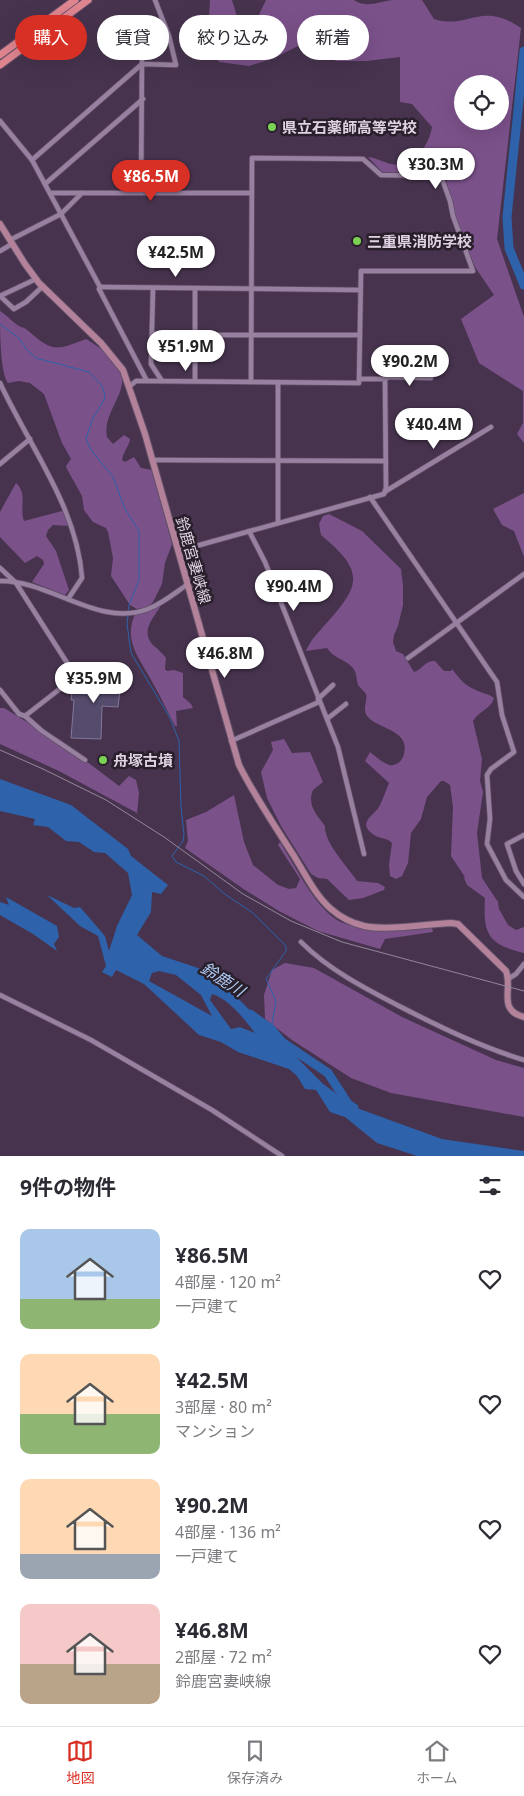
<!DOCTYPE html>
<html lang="ja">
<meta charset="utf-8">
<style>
body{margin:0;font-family:"Noto Sans","Noto Sans JP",sans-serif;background:#f7f7f7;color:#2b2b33;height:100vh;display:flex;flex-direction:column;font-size:19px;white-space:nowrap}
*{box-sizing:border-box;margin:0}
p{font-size:16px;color:#7c7c81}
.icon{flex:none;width:28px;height:28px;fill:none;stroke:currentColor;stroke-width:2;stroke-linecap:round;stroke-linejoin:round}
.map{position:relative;height:1156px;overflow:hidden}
.panel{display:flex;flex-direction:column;background:#fff;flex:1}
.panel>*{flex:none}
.banner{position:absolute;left:15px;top:15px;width:495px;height:45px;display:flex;gap:10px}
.fabs{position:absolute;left:454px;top:75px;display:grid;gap:10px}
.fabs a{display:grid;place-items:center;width:55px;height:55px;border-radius:50%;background:#fff;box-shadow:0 5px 20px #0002;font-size:25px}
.price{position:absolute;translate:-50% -42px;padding:0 11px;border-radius:18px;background:#fff;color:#222;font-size:16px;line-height:32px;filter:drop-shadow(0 1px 2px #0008)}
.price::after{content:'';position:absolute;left:50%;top:30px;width:15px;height:11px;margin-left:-8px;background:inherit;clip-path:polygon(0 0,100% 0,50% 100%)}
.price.active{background:#d93025;color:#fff}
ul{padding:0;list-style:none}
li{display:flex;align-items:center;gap:15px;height:125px;padding:0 20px}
li span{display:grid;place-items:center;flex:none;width:140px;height:100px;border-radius:10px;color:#555}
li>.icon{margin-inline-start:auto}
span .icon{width:60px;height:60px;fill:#fffc;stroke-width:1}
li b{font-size:21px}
h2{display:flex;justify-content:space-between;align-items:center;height:60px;padding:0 20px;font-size:21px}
.pill{padding:0 18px;border-radius:22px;background:#fff;box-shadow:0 5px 20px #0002;font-size:18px;line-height:45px}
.pill.active{background:#d93025;color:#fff}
.dock{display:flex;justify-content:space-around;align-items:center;height:70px;border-top:1px solid #e1e1e2;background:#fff;font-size:14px;color:#7c7c81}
.dock a{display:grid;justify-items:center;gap:2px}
.dock .active{color:#d93025}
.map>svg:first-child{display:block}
.green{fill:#7b518a;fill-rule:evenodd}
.water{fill:#2e62aa;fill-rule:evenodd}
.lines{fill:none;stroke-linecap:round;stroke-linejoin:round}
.stream{stroke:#2e62aa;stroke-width:1}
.river{stroke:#2e62aa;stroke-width:9}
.building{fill:#554b6c;stroke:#81789b}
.minor-casing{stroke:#625168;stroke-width:6}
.secondary-casing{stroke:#625168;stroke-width:8}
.trunk-casing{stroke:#625168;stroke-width:9}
.minor{stroke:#9881a0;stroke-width:4.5}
.secondary{stroke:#b3829a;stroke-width:6}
.trunk{stroke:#df8590;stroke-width:7}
.rail{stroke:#96869c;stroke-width:1}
.poi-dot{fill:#7cd155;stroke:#281f2b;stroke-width:2}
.labels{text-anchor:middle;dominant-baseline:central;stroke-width:5;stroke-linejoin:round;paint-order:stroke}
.poi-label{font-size:15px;font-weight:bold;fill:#dfd2e3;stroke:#281f2b;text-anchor:start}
.street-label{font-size:15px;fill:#dfd2e3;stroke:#281f2b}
.water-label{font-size:16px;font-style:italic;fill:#afcbf3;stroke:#281f2b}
</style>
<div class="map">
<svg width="524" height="1156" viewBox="0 0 524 1156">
<rect width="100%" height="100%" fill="#47334e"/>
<g class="green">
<path d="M210,0H232L239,23H254L256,21L266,0H354C366,9 381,1 393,0C402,0 412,0 422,0L434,19C469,30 480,0 521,28L497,239L524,317V443L517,434L523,423V391L479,363L461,319L494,295L475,267L454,216L445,174L382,172L368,157C377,158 383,162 391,164C413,169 429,146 432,127L412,104L400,102V57L366,61H336L312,47L300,45L274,58L249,66L219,62L213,53L211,38L194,32L192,28L199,21L209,17ZM462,84H500V121H462Z"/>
<path d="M0,311C7,315 12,322 19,326C24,329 22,326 26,329C52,351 53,352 86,339C100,347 125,365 122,384C119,402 103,417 107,437L113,444L124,435L130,439C129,447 123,452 122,460L125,462L134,457L141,468L152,470L172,544L165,563L162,584L153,602L148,607L137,609L130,605L111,576L113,558L108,532L106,528L93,522L84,510L82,496L67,469L66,466L71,459L62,443L44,394L30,383L19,381L8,383C0,373 0,328 0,311Z"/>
<path d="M16,483C28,494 19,507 24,521L62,511L67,515L70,526L53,525L48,530L46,536L56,551L69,590L65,595L32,582L44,564L43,560L37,556L25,563L0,537V512Z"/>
<path d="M524,493V557L514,531L502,525L493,509Z"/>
<path d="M329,514L362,531L401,569L403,586V605L398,626L394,635L393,642L396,651L403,654L414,672C422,670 425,660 435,661L444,671H451L452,669C459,678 465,686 476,690C483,694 488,693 494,698C491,709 480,710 473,721L482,759L480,781L483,792L477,833L482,878L498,902L499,909L508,925L516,930L524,927V953C487,944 483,933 485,898L467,885L464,878L465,877L451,856L453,807L450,785L444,781H441L427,797L421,819L411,833L408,863L402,876L396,879L390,876L389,865L392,843C386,837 380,839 374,835C355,822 376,815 380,805C383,799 386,790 389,783L365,761L370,752C375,756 383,763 389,765C401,767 407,753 404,743C399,729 376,727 367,716C362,708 368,702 366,694C364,691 360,688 358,685C356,678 357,672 352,667C344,659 333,658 327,648L306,651C310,641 316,635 323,627C360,586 367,573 321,535L319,524L323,516Z"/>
<path d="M159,604L160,607C152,620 140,632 154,646C159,650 162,653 166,658L165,669L167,671L174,670L183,673V697L191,704L193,708L176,711L177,726H175C168,713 162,699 155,687C143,662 122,643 135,614Z"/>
<path d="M0,708H4L65,745L119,786L129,776L136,780L139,793L137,813L59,771L0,744Z"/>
<path d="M284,739L292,753L310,752L323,782L313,790C307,805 316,814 325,826C324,843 347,866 357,881L378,883L385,887L384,890L363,898L349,900L327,879L318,878L311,874L281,826L267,798L261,772L273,750L271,742Z"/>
<path d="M234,795L244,842L253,865L278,885L289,889L296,888L300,879L278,845L280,842C295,865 317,913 343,923C365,930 408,927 432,928L433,932L385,939L380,949L318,931L279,911L245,890L185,848L188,841L186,820L206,812Z"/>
<path d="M285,963L314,968L402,1017L496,1060L524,1068V1117L391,1093L351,1078L292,1040L265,1019L264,995L272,970Z"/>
</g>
<g class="water">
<path d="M0,779L71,805L128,849L131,856L168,885L161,894L152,892L151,912L137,935L162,956L213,973L322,1083L354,1107L442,1139L524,1151V1156H417L377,1143L345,1117L330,1112L316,1090L305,1089L297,1076L289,1069L238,1052L221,1042L199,1035L144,984L116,970L112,977L102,972L106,966L98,936L80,926L47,895L74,908L80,907L105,936L109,951L117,926L132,895L128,873L105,853L94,852L79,842L66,841L48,827L33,825L35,819L0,811ZM159,971L176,975L201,995L212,1016L149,981L152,973ZM212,994C229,999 244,1019 255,1033L240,1027L231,1029L210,1000Z"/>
<path d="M6,897L57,926L59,937L54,944L57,951L33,934L0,915V902L9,905Z"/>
</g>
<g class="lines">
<path class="stream" d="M0,324L19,338L27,350L36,358L89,372L102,386L105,395L104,400L93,418L86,439L91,450L113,477L125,509L139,531V580L129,605L127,624L131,653L170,718L179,741L181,807L184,835L183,841L172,856L176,862L204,876L226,895L253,913L286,946V951L266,979L276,1001L271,1029"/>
<g class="river">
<path d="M524,51L507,217L509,248L524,285"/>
<path d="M250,1014L271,1029L282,1042L328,1073L348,1104L354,1108"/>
</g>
</g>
<path class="building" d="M99,667L107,670V674H118V689L120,690L118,707L102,706L101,739L71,738L74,700H71L72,691L83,692V672L99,674Z"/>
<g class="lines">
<defs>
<g id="minor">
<path d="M0,121L32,160L100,287L99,289L147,381"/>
<path d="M32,160L142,64L176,65L169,36L155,0"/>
<path d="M45,184L143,99"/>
<path d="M50,193H252"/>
<path d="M141,193L142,55"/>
<path d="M10,240L61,214L82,193"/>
<path d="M0,251L12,244"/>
<path d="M100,287L360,290"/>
<path d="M153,288L151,364L162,381"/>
<path d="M0,296L14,309L26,302L43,286"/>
<path d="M0,296L36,279"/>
<path d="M152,334H196"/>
<path d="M196,335H360"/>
<path d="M360,379H385L389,377L431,378"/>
<path d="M195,381V288"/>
<path d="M278,382V523"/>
<path d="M0,383C29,446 77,507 82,578L68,599"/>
<path d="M130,386L136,381H147L359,383L361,271H473L453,216L450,201L441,176L381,175L363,159L252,158L251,381"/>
<path d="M153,460L386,461"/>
<path d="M0,464L30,439"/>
<path d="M386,491L491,427"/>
<path d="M370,497L497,682L502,715L514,752L491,769L487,775L490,819L487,844L506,880L524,897"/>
<path d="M249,531L265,562L338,747L364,854"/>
<path d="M178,551L384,494L386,488L385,379"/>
<path d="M0,568L16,583L71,669L61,688L25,716L19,714L0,690"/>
<path d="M0,581C50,580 98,628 148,609C162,604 175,593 188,584"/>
<path d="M408,658L524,574"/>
<path d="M318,699L333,685"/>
<path d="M25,716L42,731L85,760"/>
<path d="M327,719L346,704"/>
<path d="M231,741L319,702"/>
<path d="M524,835L507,844L516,871L524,884"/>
<path d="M301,942C329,970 366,989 401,1007C440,1027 481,1047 524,1060"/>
<path d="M508,979L516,974L524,964"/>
<path d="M0,995L91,1040L212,1110L282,1156"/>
</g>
<path id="secondary" d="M0,224L25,264L39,283L101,343L123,370L145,434L239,765C255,797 275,826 294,856C305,874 315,895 331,909C340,917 352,923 364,926C387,931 427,924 451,923L458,924L506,971C513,989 497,1010 524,1017"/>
<g id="trunk">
<path d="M0,55L75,0"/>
<path d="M0,65L88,0"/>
</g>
</defs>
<use href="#minor" class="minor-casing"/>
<use href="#secondary" class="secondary-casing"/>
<use href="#trunk" class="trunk-casing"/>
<use href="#minor" class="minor"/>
<use href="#secondary" class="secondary"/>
<use href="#trunk" class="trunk"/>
<path class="rail" d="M0,750L43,769L106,800L164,837L243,894L291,921L342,942L524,991"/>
</g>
<g class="poi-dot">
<circle cx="272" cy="127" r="5"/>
<circle cx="357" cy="241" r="5"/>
<circle cx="103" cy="760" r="5"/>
</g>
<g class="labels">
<g class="poi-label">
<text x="282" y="127">県立石薬師高等学校</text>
<text x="367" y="241">三重県消防学校</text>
<text x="113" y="760">舟塚古墳</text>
</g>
<g class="street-label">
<text transform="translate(194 560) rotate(74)">鈴鹿宮妻峡線</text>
</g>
<g class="water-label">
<text transform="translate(223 979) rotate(33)">鈴鹿川</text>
</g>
</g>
</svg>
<div class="fabs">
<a><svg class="icon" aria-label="locate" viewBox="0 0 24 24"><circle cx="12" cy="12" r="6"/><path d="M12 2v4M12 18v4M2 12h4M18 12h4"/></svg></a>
</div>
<b class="price" style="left:436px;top:190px">¥30.3M</b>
<b class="price active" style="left:151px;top:202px">¥86.5M</b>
<b class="price" style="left:176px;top:278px">¥42.5M</b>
<b class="price" style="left:186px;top:372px">¥51.9M</b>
<b class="price" style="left:410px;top:387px">¥90.2M</b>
<b class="price" style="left:434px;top:450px">¥40.4M</b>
<b class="price" style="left:294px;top:612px">¥90.4M</b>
<b class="price" style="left:225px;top:679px">¥46.8M</b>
<b class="price" style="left:94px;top:704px">¥35.9M</b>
<div class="banner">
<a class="pill active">購入</a>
<a class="pill">賃貸</a>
<a class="pill">絞り込み</a>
<a class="pill">新着</a>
</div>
</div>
<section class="panel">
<h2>9件の物件<svg class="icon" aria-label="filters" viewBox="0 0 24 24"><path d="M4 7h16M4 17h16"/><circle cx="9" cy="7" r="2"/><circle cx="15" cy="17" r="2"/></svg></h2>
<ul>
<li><span style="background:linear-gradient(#a9c7e8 70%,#8fb573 0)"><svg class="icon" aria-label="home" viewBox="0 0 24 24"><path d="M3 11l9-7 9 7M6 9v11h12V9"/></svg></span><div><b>¥86.5M</b><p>4部屋 · 120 m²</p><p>一戸建て</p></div><svg class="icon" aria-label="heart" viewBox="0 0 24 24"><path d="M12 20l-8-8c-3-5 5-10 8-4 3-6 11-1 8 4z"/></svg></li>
<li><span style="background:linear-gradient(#ffd9b3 60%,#8fb573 0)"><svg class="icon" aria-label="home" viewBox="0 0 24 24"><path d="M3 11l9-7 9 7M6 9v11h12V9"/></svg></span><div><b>¥42.5M</b><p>3部屋 · 80 m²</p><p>マンション</p></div><svg class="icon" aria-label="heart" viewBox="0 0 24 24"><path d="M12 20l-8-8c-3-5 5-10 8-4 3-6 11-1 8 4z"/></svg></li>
<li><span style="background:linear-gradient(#ffd9b3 75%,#9aa5b1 0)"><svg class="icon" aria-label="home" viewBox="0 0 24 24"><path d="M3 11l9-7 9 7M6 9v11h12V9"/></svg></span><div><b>¥90.2M</b><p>4部屋 · 136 m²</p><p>一戸建て</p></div><svg class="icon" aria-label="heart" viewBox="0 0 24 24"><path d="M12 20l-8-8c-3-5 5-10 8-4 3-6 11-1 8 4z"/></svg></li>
<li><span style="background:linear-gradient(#f6c9c9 60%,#b9a48a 0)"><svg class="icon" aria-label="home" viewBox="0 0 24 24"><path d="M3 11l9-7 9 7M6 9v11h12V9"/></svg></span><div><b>¥46.8M</b><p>2部屋 · 72 m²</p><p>鈴鹿宮妻峡線</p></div><svg class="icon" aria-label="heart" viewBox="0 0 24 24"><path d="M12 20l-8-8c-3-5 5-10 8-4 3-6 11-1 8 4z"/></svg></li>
</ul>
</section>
<nav class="dock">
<a class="active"><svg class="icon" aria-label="map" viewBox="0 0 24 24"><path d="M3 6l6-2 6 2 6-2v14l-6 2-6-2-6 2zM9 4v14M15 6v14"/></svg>地図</a>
<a><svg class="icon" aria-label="saved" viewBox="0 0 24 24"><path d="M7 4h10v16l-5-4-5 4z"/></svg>保存済み</a>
<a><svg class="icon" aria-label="home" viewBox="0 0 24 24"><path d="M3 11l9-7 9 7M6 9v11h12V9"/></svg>ホーム</a>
</nav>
